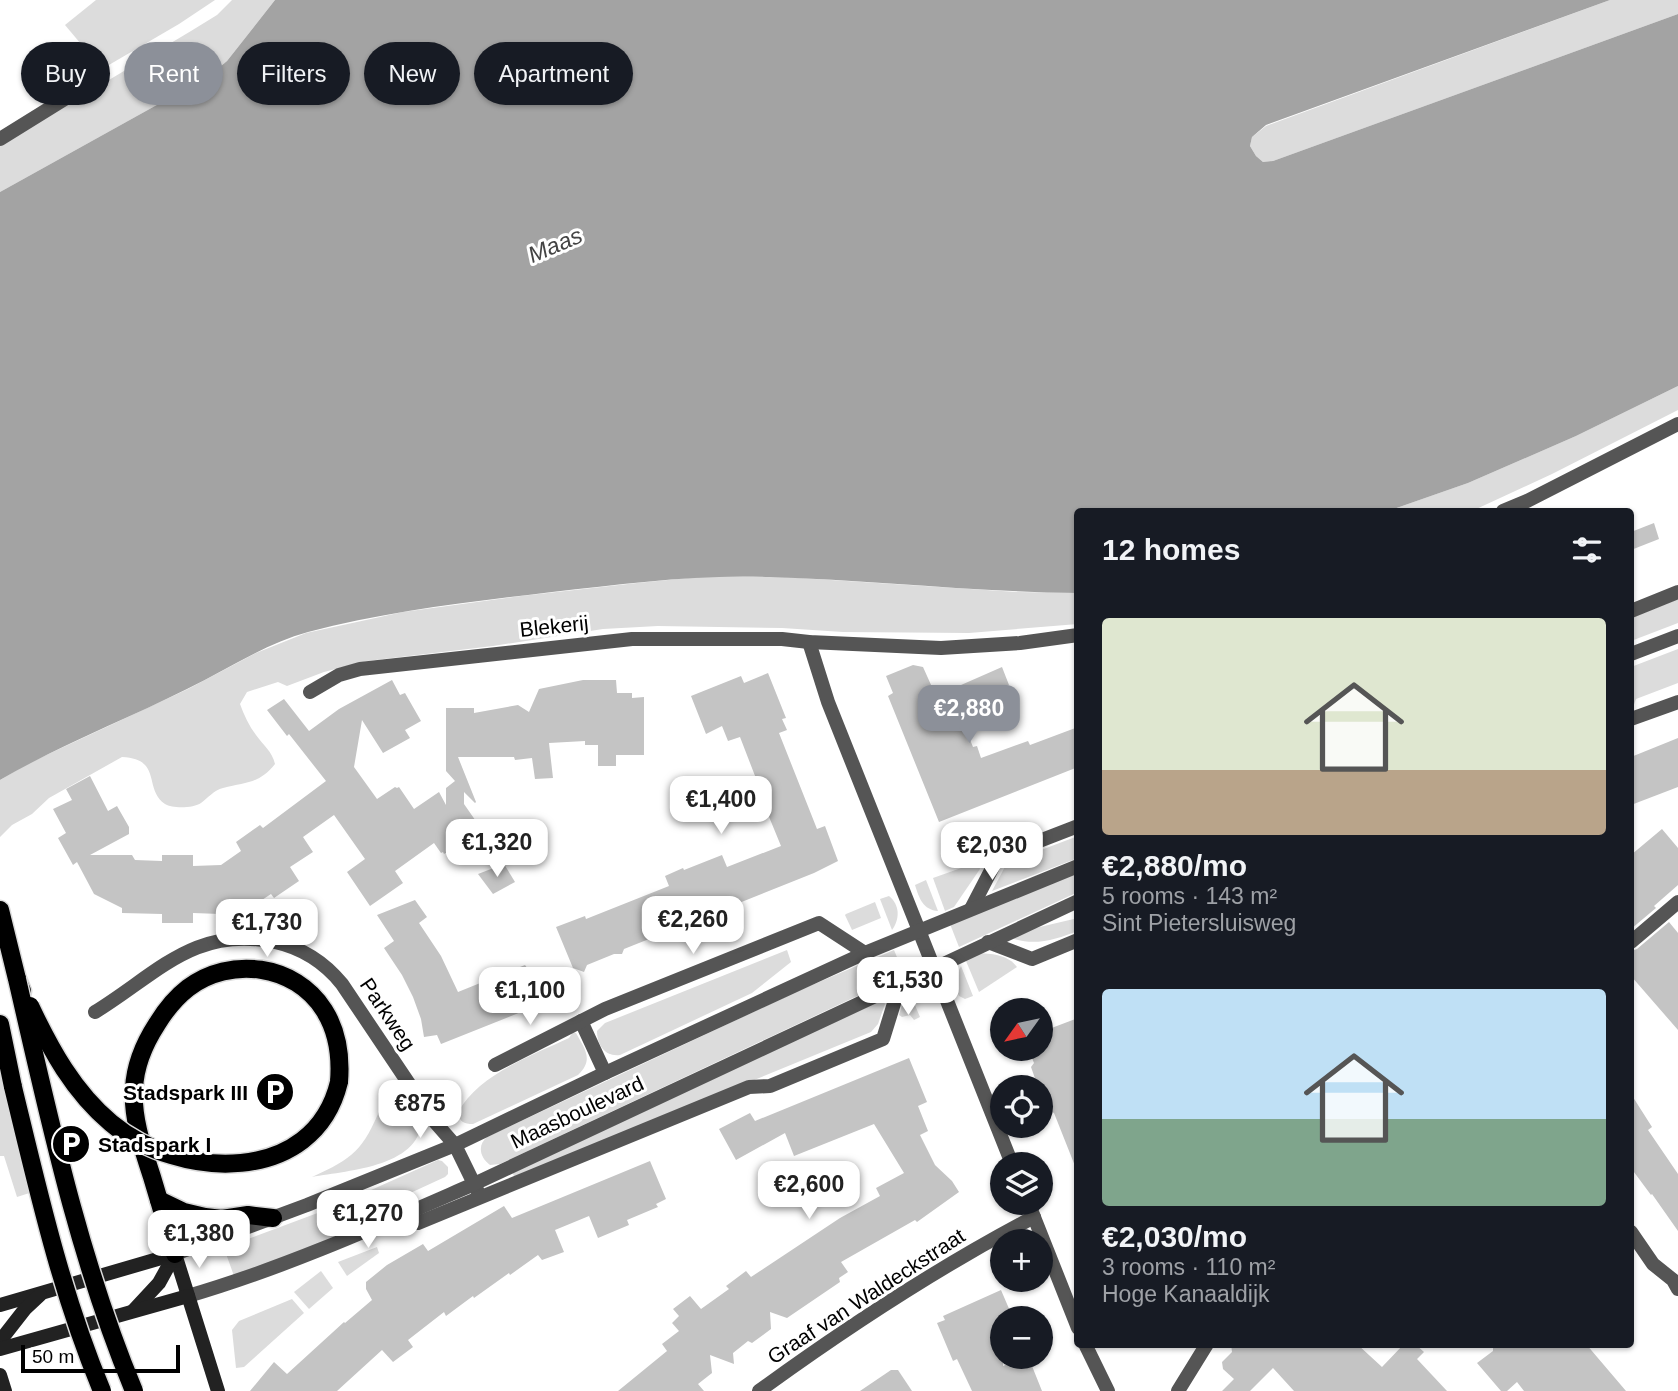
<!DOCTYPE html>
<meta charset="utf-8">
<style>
body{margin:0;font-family:Arial,sans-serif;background:#20242c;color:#f1f3f6;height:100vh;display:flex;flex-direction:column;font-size:26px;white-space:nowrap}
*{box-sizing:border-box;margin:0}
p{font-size:23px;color:#9ea1a6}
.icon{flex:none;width:38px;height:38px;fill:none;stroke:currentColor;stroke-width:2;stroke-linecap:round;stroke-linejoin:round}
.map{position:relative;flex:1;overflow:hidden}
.drawer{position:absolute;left:1074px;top:508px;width:560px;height:840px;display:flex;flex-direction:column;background:#171b24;border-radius:7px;box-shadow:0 2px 5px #0004}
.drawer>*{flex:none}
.hud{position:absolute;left:21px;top:42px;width:665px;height:63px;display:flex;gap:14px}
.needle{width:46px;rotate:237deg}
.buttons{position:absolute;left:990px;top:998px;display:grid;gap:14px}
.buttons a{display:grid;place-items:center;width:63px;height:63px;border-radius:50%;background:#171b24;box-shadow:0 2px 5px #0004;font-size:35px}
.scale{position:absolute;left:21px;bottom:18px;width:159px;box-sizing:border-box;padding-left:7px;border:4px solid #000;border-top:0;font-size:19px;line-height:24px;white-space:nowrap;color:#000;-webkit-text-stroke:5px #fff;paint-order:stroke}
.price{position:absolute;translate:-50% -60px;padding:0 16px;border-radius:14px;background:#fff;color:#222;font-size:23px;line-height:46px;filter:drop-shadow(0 2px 4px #0008)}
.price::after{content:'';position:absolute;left:50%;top:42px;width:21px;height:16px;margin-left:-10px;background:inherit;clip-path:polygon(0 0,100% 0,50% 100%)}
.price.active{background:#8c9099;color:#fff}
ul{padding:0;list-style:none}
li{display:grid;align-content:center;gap:14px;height:371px;padding:0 28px}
li span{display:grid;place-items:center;height:217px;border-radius:7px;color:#555}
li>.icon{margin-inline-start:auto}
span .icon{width:126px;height:126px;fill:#fffc;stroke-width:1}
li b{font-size:30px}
h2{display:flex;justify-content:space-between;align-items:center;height:84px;padding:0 28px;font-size:30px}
.tag{padding:0 24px;border-radius:32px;background:#171b24;box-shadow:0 2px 5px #0004;font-size:24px;line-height:63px}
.tag.active{background:#8c9099;color:#fff}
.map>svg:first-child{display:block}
.green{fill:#dcdcdc}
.water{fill:#a3a3a3}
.building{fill:#c4c4c4}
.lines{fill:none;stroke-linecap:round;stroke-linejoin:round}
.primary-casing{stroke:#dbdbdb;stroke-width:21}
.minor{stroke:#555;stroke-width:14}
.tertiary{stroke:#555;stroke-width:14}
.secondary{stroke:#222;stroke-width:14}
.primary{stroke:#000;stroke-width:18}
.primary-bridge-casing{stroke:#dbdbdb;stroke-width:21;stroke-linecap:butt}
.primary-bridge{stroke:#000;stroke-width:18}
.labels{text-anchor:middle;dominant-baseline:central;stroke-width:6;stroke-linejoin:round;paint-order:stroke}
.street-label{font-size:21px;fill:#000;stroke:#fff}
.poi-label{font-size:21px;font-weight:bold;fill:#000;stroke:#fff;text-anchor:end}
.water-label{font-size:23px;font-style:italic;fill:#444;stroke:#fff}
</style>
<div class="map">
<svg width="1678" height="1391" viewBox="0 0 1678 1391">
<rect width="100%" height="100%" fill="#fff"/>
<g class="green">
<path d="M96,0H215L179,24L102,69L65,25Z"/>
<path d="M232,0H275L227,61L209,76L0,192V145L191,31L217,15Z"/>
<path d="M1610,0H1678V14L1273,161L1263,162L1256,156L1250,146L1252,137L1266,126Z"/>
<path d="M1678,386V410L1552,474L1472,511H1388L1468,483L1576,436Z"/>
<path d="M769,576L1017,592L1078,593V624L969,633L843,632L782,628L658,626L603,629L493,646L367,661L324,672L287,686L278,682L247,692L240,704C244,715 249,726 256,735C263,745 272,751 275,764C259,784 246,782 223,788C214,790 208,798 201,803C194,808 173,809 165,804C143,789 163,759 122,757L49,798L32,814L12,825L0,837V780L2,779L27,764L188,689L256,653L306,633L403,612L521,596L637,583L699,577Z"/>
<path d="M1678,599V623L1631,641V618Z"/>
<path d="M1678,649V683L1636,699L1631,713V667Z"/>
<path d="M1078,836V858L992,891L1007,863Z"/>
<path d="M978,862L980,869L954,907L945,911L933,878Z"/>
<path d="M1078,873V892L959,947L950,924Z"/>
<path d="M926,880L938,911C923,910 919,898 915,885Z"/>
<path d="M889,896C900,905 900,919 892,930L880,899Z"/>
<path d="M875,902L881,918L852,930L845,915L846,914Z"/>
<path d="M1078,918V931C1057,939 1036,946 1014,939L1015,937L1027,930Z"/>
<path d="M787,950L791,962L752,993L620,1055C605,1057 597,1045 597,1031L605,1023Z"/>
<path d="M894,950L904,974L500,1164L490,1165C480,1158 477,1145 487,1137L798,991Z"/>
<path d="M980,953C994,954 1008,955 1017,967L979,992L966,961Z"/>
<path d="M961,966L973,996L965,999L959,996L953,982Z"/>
<path d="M909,991L920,1017L914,1020L910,1015L902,1017L899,1015L905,995Z"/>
<path d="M882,1000L885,1004L878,1024L871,1032L515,1178L512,1172Z"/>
<path d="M573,1032L576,1033C585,1049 594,1060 578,1075L473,1124C464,1124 459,1122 458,1112C479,1074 531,1056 569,1038Z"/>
<path d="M0,1066L45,1188L17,1197L4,1156H0Z"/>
<path d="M403,1106H411L422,1115C424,1167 350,1170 312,1177C354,1158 363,1150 381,1107H396Z"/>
<path d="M438,1160L442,1161L448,1167V1174L445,1177L380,1207L324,1243L234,1276L224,1248L331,1208Z"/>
<path d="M377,1247L379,1253L347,1276L338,1262Z"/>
<path d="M321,1271L333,1288L309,1309L294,1292Z"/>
<path d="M292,1299L304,1313L244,1367L236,1368L232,1330L239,1321Z"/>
</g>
<path class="water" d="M275,0H1610L1266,125L1252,137L1250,146L1256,156L1263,162L1273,161L1678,14V386L1576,436L1468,483L1388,511H1078V593C975,592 873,580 770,577C697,574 624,584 552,592C470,602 388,611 308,632C265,644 227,669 187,689C125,720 60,745 0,780V192L209,76L227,61Z"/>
<g class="building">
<path d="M1654,523L1659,539L1631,550V532Z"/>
<path d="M913,665L923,667L936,696L1002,667L1009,685L985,694L988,702L960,715L973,747L977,746L981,758L1028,741L1030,745L1078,727V767L939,822L888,696L893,693L886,676Z"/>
<path d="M768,673L786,718L782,719L787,730L779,733L817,829L825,826L838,861L814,873L624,949L622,954H614L587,965L584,972L573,968L556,927L585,916L586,919L669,886L665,876L683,868L684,870L722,855L727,867L781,846L760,795L762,794L740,737L728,741L722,726L706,734L691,696L741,676L744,683Z"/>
<path d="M392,680L400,695L405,693L421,721L405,730L410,738L383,753L362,720L354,767L377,799L395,787L397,788L399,787L414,809L439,792L446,805V788L455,781L446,771V708H474V713L518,705L529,712L539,689L583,680H616L617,693H632V698L644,697V755H616V766H598V745H585V741L549,743L553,778L535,779L532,758L515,760L514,757H458L476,802L475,803L464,792V804L480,827L478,828L480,830L444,854L443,852L441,853L434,843L395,871L403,883L370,906L347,872L365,859L334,815L303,837L313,852L290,867L299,881L274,898L271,894L238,916L231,906L220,914L193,913V923H162V914L122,913V908L94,894L77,862L73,865L58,838L66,833L53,809L72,800L66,789L90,776L108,811L117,806L129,827V834L90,855H132L135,860L162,861V855H193V866L221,865L241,851L236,842L260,825L263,828L326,781L289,734L287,736L267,710L284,699L309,731L339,709Z"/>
<path d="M1678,738V787L1631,805V757Z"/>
<path d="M1662,829L1678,848V885L1654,906L1656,908L1631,929V855Z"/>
<path d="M504,864L515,882L493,894L478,874Z"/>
<path d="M415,900L427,917L419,923L441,956L458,992L525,965L551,1000L441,1044L437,1035L424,1037L421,1019L413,997L402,975L384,948L394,941L377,915Z"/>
<path d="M1669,922L1678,933V1030L1631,976V951L1637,949Z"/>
<path d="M1078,1018V1171H1077L1054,1113L1044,1108L1049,1096L1041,1092V1087H1038L1031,1067L1034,1063L1028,1048H1041V1032Z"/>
<path d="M909,1058L927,1102L918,1106L928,1131L920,1135L935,1165L952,1181L959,1192L917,1222L915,1220L841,1262L848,1272L839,1278L840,1282L787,1318L770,1312L771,1329L752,1343L748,1341L733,1353L734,1364L710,1355L712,1373L698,1384L704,1391H618L667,1351L662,1344L679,1331L672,1323L679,1316L673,1309L690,1296L701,1309L729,1289L726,1286L746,1271L751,1277L840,1218L880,1196L876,1188L904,1173L874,1124L794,1156L785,1133L736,1160L719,1129L750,1113L755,1121Z"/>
<path d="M1631,1094L1652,1127L1648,1130L1678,1174V1231L1652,1194L1651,1195L1631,1168Z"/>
<path d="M650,1161L666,1199L656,1204L658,1207L627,1220L629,1225L598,1238L589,1216L555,1230L564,1252L542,1260L538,1255L510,1275L509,1273L474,1298L473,1296L446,1316L444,1312L408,1340L413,1347L393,1362L382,1350L337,1391H250L274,1362L287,1374L344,1322L345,1323L372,1300L366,1289V1282L387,1265L423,1244L428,1251L504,1206L512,1218Z"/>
<path d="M808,1177L822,1193L808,1208L790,1184Z"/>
<path d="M1001,1290L1013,1318H1003V1366L1028,1356L1042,1391H972L957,1359L953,1361L937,1323L945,1320L943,1316Z"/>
<path d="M1231,1344H1357L1382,1367L1404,1344H1415L1424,1352L1417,1359L1447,1391H1294L1273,1368L1250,1391H1222L1234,1379L1223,1369L1222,1362L1232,1352Z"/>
<path d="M1493,1344H1586L1626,1391H1524L1517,1382L1507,1391H1501L1477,1363L1493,1351Z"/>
<path d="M891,1370H898L912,1391H860Z"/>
</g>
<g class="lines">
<defs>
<g id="primary">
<path d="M0,910L17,979L22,991"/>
<path d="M0,1024L13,1087"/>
<path d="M159,1200L184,1212L205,1217L222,1219L248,1215L273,1218"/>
<path d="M175,1254C167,1228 160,1203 152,1177C143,1149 132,1118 134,1089C135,1065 144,1044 157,1024C165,1011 175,998 188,988C230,956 295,964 324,1010C338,1032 341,1057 339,1082"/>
</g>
</defs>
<use href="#primary" class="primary-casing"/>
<g class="minor">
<path d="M0,139L100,77"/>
<path d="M1503,511L1527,501L1678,424"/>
<path d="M1631,611L1678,592"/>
<path d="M809,642L828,702L1012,1164"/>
<path d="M310,692L339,675L360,669L632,639H782L809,642L941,648L1020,643L1078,635"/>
<path d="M1631,719L1678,702"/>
<path d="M971,909L998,857L1078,826"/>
<path d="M988,942L1032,959L1078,940"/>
<path d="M1631,942L1678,902"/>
<path d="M95,1012C157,974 195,925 275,942C302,948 325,963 342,984L434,1121L455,1145L478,1192"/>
<path d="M581,1021L605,1073"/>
<path d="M495,1065L605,1009L819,923L865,953"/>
<path d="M1028,1202L1078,1328"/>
<path d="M400,1217L418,1223L749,1087L770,1086L883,1039L900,984"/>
<path d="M1631,1232L1653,1264L1673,1280L1678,1289"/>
<path d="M1085,1344L1108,1391"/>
<path d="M759,1391C847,1327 937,1268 1034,1217"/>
<path d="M1178,1391L1207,1344"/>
</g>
<g class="tertiary">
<path d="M1631,654L1678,636"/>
<path d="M175,1254L307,1205L455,1145L605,1073L865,953L1078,866"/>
<path d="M188,1296C287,1267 380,1225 474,1184L1078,901"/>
</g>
<g class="secondary">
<path d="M175,1254L218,1391"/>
<path d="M0,1305L175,1254"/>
<path d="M133,1311L159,1283L175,1254"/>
<path d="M0,1341L25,1309L40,1295"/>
<path d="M0,1349L188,1296"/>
<path d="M0,1375L5,1391"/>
</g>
<use href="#primary" class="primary"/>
<defs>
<g id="primary-bridge">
<path d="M17,979C49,1118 79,1259 134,1391"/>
<path d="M30,1006C51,1050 73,1091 111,1123C179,1180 314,1186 339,1082"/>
<path d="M13,1087C38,1190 61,1293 102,1391"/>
</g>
</defs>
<use href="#primary-bridge" class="primary-bridge-casing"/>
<use href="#primary-bridge" class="primary-bridge"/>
</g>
<defs>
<symbol id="parking-disc" viewBox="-11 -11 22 22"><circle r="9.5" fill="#000" stroke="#fff"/><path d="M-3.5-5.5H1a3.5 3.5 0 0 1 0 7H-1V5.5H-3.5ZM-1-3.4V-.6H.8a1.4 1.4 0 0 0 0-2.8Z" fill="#fff"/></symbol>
</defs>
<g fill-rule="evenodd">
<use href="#parking-disc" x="253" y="1070" width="44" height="44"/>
<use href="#parking-disc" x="49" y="1122" width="44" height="44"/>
</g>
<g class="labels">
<g class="street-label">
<text transform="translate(554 626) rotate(-6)">Blekerij</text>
<text transform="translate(388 1014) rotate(56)">Parkweg</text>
<text transform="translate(577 1112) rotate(-25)">Maasboulevard</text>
<text transform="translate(866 1296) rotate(-33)">Graaf van Waldeckstraat</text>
</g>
<g class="poi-label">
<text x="248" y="1092">Stadspark III</text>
<text x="98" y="1144" text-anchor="start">Stadspark I</text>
</g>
<g class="water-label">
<text transform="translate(555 245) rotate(-23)">Maas</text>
</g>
</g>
</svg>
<div class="buttons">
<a><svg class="needle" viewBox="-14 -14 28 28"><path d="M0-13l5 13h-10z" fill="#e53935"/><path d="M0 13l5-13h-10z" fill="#9ea1a6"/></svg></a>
<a><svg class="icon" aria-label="locate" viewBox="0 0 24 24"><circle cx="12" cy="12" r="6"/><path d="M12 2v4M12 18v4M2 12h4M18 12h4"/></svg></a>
<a><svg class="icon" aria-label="layers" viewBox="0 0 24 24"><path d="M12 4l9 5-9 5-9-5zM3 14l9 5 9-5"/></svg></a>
<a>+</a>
<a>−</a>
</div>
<div class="scale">50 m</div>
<b class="price active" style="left:969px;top:745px">€2,880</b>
<b class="price" style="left:721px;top:836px">€1,400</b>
<b class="price" style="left:497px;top:879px">€1,320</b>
<b class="price" style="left:992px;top:882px">€2,030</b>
<b class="price" style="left:693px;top:956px">€2,260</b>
<b class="price" style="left:267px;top:959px">€1,730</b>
<b class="price" style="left:908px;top:1017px">€1,530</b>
<b class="price" style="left:530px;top:1027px">€1,100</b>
<b class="price" style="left:420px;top:1140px">€875</b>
<b class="price" style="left:809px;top:1221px">€2,600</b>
<b class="price" style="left:368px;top:1250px">€1,270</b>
<b class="price" style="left:199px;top:1270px">€1,380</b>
<div class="hud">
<a class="tag">Buy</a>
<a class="tag active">Rent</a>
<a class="tag">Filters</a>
<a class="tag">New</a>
<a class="tag">Apartment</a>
</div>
<section class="drawer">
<h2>12 homes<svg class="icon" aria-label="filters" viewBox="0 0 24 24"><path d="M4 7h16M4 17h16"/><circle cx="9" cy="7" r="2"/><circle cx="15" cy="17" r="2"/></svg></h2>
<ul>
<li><span style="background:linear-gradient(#dfe7d0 70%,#b9a48a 0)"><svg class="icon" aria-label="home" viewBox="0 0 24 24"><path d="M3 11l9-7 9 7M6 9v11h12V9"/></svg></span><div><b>€2,880/mo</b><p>5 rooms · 143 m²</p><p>Sint Pietersluisweg</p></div></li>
<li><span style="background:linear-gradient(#bfe0f5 60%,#7fa58c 0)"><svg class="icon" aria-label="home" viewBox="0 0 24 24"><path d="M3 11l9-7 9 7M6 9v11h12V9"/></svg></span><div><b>€2,030/mo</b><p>3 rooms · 110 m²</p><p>Hoge Kanaaldijk</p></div></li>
</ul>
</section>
</div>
